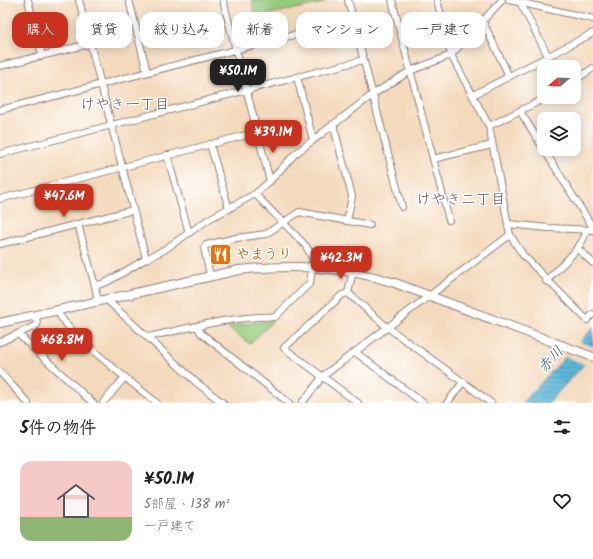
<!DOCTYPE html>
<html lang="ja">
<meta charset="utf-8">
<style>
body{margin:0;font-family:Kalam,"Klee One",sans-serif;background:#f6f6f6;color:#202124;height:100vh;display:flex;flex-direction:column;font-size:15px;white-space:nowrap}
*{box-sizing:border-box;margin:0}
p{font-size:13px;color:#757577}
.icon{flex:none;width:22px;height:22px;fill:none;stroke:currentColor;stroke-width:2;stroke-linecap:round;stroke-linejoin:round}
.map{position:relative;height:403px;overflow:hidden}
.panel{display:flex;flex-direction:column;background:#fff;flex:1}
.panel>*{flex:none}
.guide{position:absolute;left:12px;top:12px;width:569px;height:36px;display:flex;gap:8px}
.needle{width:26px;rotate:251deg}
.buttons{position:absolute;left:537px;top:60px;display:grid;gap:8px}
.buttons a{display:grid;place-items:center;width:44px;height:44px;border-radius:8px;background:#fff;box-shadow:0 2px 10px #0003;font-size:20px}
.price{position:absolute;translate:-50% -34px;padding:0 9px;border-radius:8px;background:#c8321e;color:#fff;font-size:13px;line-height:26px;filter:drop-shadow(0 1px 2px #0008)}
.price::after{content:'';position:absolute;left:50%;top:24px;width:12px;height:9px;margin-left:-6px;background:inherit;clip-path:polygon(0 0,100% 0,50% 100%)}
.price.selected{background:#222;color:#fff}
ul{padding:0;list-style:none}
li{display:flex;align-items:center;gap:12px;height:100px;padding:0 20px}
li span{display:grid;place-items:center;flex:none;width:112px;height:80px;border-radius:12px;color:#555}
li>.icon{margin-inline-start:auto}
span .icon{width:48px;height:48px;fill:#fffc;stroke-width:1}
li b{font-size:17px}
h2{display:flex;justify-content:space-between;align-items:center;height:48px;padding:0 20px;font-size:17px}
.pill{padding:0 14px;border-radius:12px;background:#fff;box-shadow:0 2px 10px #0003;font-size:14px;line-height:36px}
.pill.selected{background:#c8321e;color:#fff}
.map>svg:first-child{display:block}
.green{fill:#96ca7b;stroke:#5c765b}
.water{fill:url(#water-rules);stroke:#3f6c8a}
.pier{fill:#f4dabc}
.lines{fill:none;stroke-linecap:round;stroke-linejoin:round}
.minor-casing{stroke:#8b7e7c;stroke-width:8}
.tertiary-casing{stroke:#8b7e7c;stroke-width:10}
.minor{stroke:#fff;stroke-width:6}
.tertiary{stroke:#fff;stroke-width:8}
.labels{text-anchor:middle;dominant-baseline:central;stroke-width:3;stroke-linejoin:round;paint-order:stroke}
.food-label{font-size:14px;font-weight:bold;fill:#c56008;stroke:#fff;text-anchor:start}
.neighbourhood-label{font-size:15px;fill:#65535b;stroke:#fff}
.water-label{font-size:15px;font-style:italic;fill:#395e7a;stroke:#fff}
</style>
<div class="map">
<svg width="593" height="403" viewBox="0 0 593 403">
<defs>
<pattern id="water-rules" width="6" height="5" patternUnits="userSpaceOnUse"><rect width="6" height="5" fill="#5cb7d9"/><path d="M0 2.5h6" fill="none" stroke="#4c94b1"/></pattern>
</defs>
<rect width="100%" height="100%" fill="#fff"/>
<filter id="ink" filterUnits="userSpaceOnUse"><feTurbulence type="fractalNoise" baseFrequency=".025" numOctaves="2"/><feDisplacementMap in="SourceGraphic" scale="8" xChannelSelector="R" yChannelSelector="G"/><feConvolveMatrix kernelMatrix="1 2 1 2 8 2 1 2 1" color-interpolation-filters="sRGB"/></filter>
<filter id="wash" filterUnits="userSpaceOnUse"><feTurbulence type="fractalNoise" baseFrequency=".012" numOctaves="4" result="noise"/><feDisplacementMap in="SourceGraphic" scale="16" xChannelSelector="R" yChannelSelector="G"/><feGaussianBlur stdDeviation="0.9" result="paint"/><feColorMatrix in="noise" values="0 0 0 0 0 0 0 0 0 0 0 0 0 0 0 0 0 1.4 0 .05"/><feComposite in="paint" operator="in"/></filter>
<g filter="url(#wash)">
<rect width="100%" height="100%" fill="#f4dabc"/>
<g class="green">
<path d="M252,0H323L324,3L255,17Z"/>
<path d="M273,321L250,344L225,326Z"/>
</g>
<path class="water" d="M593,328V355L548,403H522Z"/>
<path class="pier" d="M577,341L593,347V357L586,365L564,356Z"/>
</g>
<g filter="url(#ink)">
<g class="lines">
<defs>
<g id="minor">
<path d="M28,0L42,55"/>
<path d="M79,0L146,259"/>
<path d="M129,0L147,72"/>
<path d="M223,0L270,181"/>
<path d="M348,0L402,207"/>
<path d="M392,0L449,220"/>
<path d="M437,0L451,55L489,126L510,235L523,255L587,320L593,314"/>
<path d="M509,0L593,19"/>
<path d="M520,2L548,56"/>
<path d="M482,20L509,76"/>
<path d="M138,35L179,24"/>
<path d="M0,66L89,44"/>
<path d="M297,77L313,140"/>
<path d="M574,81L593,68"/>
<path d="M473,95L593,33"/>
<path d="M0,110L352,20"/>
<path d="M520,111L593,228"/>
<path d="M333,124L352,196L347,221"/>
<path d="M489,126L548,97"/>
<path d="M210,144L229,209"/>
<path d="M0,154L363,60"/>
<path d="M167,155L189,233"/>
<path d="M433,159L492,145"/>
<path d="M0,199L258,132"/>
<path d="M78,224L95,286"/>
<path d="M508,224L549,228L593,230"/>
<path d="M0,244L133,210"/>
<path d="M577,248L593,263"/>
<path d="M210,275L204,248L206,245L236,238L266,234L299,212L370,225"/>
<path d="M546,281C557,269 586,245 586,230"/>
<path d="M348,293L353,271"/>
<path d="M106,299L197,383L223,403"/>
<path d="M98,301L95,286L107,282L146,259L164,250L209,219L255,194L270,181L295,154L372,95L410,71L451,55L502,0"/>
<path d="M57,310C64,331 137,387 157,403"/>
<path d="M197,326L201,333L289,403"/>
<path d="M18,334L93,403"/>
<path d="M147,337C186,329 235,315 275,317L310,283L313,259L306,246L255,194"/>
<path d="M0,342L37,325L36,315"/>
<path d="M355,352L423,403"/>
<path d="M0,372L28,403"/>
<path d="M463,382L491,403"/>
<path d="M103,403L125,377"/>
<path d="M302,403L323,376L510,235"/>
<path d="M358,403L284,348L342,295L348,293L387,327L463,382L447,403"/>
</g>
<path id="tertiary" d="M0,323L239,270C293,264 343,266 395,283L593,357"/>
</defs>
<use href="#minor" class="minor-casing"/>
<use href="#tertiary" class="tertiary-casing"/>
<use href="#minor" class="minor"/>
<use href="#tertiary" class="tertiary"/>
</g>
</g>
<defs>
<symbol id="restaurant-square" viewBox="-11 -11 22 22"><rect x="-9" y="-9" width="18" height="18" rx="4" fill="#e8710a" stroke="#fff"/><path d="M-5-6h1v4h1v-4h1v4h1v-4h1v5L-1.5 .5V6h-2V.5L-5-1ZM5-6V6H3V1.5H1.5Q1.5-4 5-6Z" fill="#fff"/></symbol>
</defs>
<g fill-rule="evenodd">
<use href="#restaurant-square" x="208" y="242" width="25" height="25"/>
</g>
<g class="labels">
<g class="food-label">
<text x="236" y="255">やまうり</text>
</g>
<g class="neighbourhood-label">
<text x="125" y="105">けやき一丁目</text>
<text x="461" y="200">けやき二丁目</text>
</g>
<g class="water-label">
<text transform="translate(551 360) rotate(-47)">赤川</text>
</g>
</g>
</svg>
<div class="buttons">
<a><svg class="needle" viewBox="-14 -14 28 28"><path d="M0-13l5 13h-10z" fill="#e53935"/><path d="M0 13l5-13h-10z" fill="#757577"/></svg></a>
<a><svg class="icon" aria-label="layers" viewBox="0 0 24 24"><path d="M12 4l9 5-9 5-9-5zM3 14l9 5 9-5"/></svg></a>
</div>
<b class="price selected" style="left:238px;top:93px">¥50.1M</b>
<b class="price" style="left:273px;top:154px">¥39.1M</b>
<b class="price" style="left:64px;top:218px">¥47.6M</b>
<b class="price" style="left:341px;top:280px">¥42.3M</b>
<b class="price" style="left:62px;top:362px">¥68.8M</b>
<div class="guide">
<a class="pill selected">購入</a>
<a class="pill">賃貸</a>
<a class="pill">絞り込み</a>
<a class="pill">新着</a>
<a class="pill">マンション</a>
<a class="pill">一戸建て</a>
</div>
</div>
<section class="panel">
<h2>5件の物件<svg class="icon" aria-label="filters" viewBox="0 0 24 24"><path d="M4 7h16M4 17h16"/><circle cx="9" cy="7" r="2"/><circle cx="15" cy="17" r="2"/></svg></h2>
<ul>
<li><span style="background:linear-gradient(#f6c9c9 70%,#8fb573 0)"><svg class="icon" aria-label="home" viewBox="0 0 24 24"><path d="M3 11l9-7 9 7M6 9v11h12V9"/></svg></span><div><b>¥50.1M</b><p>5部屋 · 138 m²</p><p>一戸建て</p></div><svg class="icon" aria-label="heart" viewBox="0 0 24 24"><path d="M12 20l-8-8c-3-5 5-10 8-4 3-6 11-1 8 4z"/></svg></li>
</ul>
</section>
